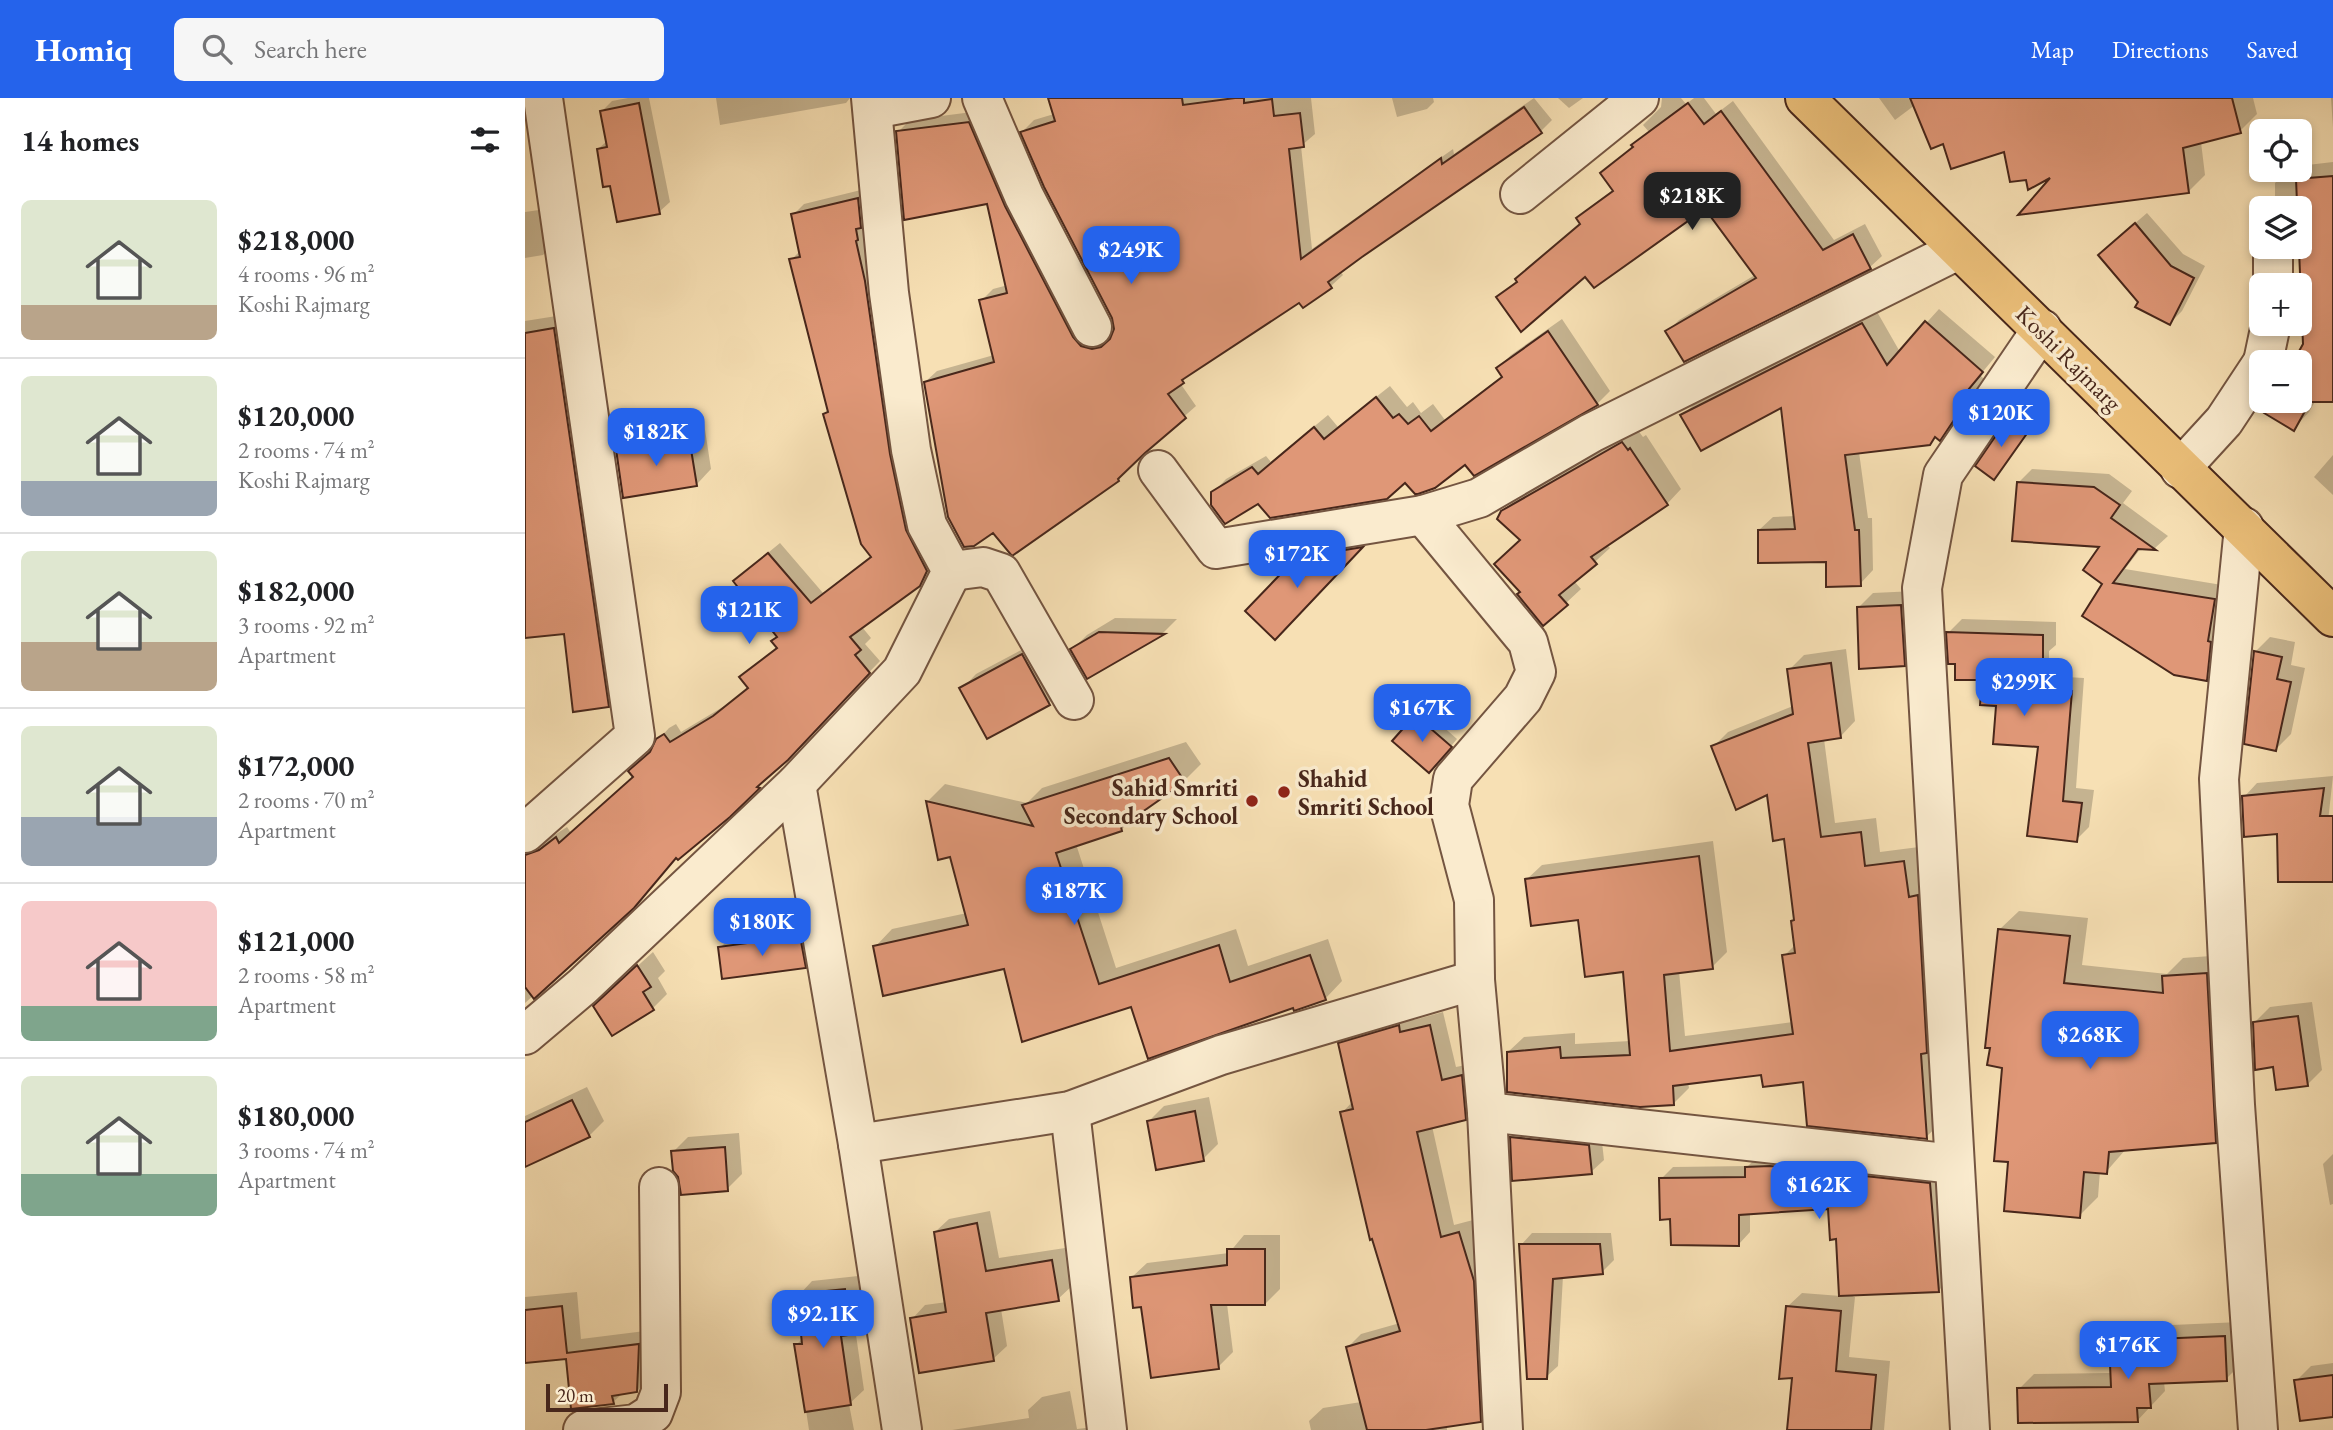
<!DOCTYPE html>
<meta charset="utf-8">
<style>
body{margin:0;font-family:"EB Garamond",serif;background:#f6f6f6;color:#202124;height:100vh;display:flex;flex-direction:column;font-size:26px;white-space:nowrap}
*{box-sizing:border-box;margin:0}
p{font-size:23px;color:#757577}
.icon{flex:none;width:38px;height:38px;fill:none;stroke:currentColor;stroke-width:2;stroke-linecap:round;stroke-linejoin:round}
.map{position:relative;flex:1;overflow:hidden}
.sheet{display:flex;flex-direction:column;background:#fff;width:525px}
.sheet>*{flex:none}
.tools{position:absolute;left:1724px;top:21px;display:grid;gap:14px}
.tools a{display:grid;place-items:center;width:63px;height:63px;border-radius:10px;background:#fff;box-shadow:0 4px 10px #0003;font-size:35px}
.scale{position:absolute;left:21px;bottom:18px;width:122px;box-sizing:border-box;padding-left:7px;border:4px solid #48271b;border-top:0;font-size:19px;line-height:24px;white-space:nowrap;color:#48271b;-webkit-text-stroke:5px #faebce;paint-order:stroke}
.price{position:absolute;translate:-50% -60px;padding:0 16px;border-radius:14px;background:#2563eb;color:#fff;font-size:23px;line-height:46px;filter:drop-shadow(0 2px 4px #0008)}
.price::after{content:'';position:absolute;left:50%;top:42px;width:21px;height:16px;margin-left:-10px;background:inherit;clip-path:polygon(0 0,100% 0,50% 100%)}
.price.active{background:#222;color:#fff}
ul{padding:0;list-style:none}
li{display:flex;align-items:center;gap:21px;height:175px;padding:0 21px}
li+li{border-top:2px solid #e0e0e0}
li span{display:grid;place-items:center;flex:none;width:196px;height:140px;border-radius:10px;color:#555}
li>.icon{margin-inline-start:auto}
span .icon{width:84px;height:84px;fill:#fffc;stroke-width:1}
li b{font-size:30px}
h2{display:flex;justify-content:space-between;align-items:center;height:84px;padding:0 21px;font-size:30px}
header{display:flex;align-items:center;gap:42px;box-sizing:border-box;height:98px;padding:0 35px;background:#2563eb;color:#fff}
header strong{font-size:33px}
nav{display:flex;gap:38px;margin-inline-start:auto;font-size:24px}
.search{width:490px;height:63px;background:#f6f6f6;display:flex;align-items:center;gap:18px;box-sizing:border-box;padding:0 24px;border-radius:10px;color:#757577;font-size:26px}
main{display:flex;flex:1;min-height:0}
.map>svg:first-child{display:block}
.shadow{fill:#0003}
.building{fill:#df9777;stroke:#48271b;stroke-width:2}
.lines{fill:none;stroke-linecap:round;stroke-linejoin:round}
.minor-casing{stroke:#745541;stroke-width:42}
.major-casing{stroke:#48271b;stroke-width:42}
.minor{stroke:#faebce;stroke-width:38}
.major{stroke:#ecc07a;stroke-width:38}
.poi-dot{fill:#8f2418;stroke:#faebce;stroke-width:2.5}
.labels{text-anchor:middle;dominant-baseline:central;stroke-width:7;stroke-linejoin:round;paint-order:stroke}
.street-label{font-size:24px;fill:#48271b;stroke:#faebce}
.poi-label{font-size:24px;font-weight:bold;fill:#48271b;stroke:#faebce;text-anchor:start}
</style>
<header>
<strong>Homiq</strong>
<div class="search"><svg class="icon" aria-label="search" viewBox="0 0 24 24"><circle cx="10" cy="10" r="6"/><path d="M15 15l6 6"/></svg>Search here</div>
<nav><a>Map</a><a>Directions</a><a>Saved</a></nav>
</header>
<main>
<section class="sheet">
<h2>14 homes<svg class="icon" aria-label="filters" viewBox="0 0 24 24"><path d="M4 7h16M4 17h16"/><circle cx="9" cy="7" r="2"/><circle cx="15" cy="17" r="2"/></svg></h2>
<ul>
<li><span style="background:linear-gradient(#dfe7d0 75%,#b9a48a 0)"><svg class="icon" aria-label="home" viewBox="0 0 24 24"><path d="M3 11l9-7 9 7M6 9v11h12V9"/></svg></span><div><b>$218,000</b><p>4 rooms · 96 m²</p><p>Koshi Rajmarg</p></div></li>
<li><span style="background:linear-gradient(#dfe7d0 75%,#9aa5b1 0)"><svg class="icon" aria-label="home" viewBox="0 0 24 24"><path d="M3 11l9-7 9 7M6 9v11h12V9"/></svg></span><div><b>$120,000</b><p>2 rooms · 74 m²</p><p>Koshi Rajmarg</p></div></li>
<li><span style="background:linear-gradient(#dfe7d0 65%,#b9a48a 0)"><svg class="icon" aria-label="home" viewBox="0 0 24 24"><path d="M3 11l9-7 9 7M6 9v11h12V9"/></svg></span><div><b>$182,000</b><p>3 rooms · 92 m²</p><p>Apartment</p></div></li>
<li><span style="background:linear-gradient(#dfe7d0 65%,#9aa5b1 0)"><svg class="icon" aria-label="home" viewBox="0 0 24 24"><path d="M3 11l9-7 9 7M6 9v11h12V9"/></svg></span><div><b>$172,000</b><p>2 rooms · 70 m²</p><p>Apartment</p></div></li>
<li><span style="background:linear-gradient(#f6c9c9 75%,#7fa58c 0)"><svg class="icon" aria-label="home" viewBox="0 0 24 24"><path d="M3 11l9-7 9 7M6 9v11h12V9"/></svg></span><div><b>$121,000</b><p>2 rooms · 58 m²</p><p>Apartment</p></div></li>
<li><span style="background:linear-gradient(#dfe7d0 70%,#7fa58c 0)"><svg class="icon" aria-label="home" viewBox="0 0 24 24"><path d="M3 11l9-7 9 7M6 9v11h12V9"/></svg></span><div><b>$180,000</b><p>3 rooms · 74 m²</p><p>Apartment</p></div></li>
</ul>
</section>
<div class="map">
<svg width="1808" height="1332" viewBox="0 0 1808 1332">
<rect width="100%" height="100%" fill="#f7e0b4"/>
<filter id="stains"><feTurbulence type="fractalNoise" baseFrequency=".00286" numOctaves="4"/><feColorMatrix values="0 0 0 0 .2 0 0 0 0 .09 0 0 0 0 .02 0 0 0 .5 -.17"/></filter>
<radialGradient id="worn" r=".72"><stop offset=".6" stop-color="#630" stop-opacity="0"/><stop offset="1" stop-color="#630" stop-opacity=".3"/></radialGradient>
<g class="shadow">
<path d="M103,0H124L145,104L134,114L86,86L73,51L82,43L77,13L87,3Z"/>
<path d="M191,0H325L321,5L195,27Z"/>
<path d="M525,0H786L790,36L776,48L787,151L928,51L929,56L1009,0L1027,22L1016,33L815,173L818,177L806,188L778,208L774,203L670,271L655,285L671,308L603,368L593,381L488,455L400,284L412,273L469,257L456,203L468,191L483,187L463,104L373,34L385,22L455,13L578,240L588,238V218L497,34L509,22L529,16Z"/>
<path d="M867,0H908L909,4L902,11L872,19Z"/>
<path d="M1033,0H1058L1044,10Z"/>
<path d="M1137,0H1156L1161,6L1169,0H1179L1191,16L1208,3L1309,142L1340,126L1357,158L1345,169L1159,262L1143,233L1154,222L1230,177L1181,109L1060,176L973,199L1057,125L1054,120L1065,109L1089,91L1077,75L1124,34L1118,27L1136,9Z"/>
<path d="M1354,0H1728L1732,16L1715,33L1676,44L1680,77L1663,94L1532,74L1502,80L1480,52L1419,44L1390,7L1370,22Z"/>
<path d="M1806,0H1808V30Z"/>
<path d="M1808,64V272L1784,314L1769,330L1741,315L1748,303H1774V264H1770L1780,247L1774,110H1750V85L1763,72H1774V68Z"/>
<path d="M344,90L413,461L406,475L394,487L337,529L346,540L340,546L355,563L234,688L152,759L108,808L0,905V756L42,729L46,735L110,679L133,642L144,630L151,626L156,634L201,607L224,589L217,579L253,549V539L221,473L255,445L298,495L347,458L300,317L304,312L266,162L276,152L268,117L279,106Z"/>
<path d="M28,110L33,142L18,157L0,160V114Z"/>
<path d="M1622,115L1658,156L1680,168L1657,213L1645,225L1615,204L1587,145Z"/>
<path d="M1414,211L1470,259L1455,277L1459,281L1428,327L1415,341L1411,338L1404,345L1334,354L1343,420H1347L1348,472L1335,486L1302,463L1234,432L1248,419L1271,418L1257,307L1158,317L1171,304L1351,212L1375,254Z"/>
<path d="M44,216L98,593L83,608L40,534L0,538V223Z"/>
<path d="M1037,221L1085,293L1072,306L940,364L881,382L733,404L688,395L701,381L741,358L746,364L803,317L813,329L865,288L882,309L888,304L896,315L908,306L920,322L978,277L973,270L986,257Z"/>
<path d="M1492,314L1509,326L1469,379L1453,368Z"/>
<path d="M179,325L186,371L172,386L93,352L108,337Z"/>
<path d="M1112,331L1118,339L1121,337L1156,391L1142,406L1081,446L1085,450L1049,483L1056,491L1041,505L997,493V441L977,414L993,398Z"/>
<path d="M1808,357V397L1789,379Z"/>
<path d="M1507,371L1584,376L1607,393L1598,405L1643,438L1630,450H1616L1600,471L1703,488L1695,567L1681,581L1579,486L1577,447L1493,385Z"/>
<path d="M849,437L763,526L772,461L786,447Z"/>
<path d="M1390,493L1394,552L1379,567L1333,510L1348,495Z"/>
<path d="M590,520L652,521L639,534L563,579L547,552L562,537Z"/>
<path d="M1437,521L1531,524V547L1524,553V578L1559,580L1551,690L1569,692L1564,729L1551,742L1515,647L1473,606L1459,581L1432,564L1423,535Z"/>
<path d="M1745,539L1770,544L1766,567L1780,570L1766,636L1751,651L1730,554Z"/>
<path d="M513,543L539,591L524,605L437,591L451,576Z"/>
<path d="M1321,551L1330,623L1315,639L1299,641L1310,725L1351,720L1355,754L1394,749L1417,1024L1401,1039L1280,982L1238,975L1163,984L1164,990L1149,1005L983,954L999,939L1050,935V946L1105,943L1100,872L1055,820L1001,782L1017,767L1188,743L1202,854L1187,869L1154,873L1160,938L1268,924L1259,858L1271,846V820L1260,739L1243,695L1188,649L1203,634L1268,608L1264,572L1279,557Z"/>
<path d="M898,611L932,641L911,666L891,618Z"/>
<path d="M661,644L676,666L659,683L613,715L596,732L551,746L591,870L711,831L723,868L803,841L817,883L800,901L769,908L607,907L481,869L350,849L367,831L442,815L427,757L414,760L403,703L420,686L502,705L517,690Z"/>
<path d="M1808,678L1798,769L1754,734L1719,699L1732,685Z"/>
<path d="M1494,813L1563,820L1557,867L1642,876L1658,860L1700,857L1709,1024L1690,1043L1601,1051L1581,1074L1575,1073L1573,1099L1554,1118L1485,1062L1475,831Z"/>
<path d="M290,824L295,854L280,869L195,850L210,835Z"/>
<path d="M128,854L140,873L133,880L142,896L128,910L85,893Z"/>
<path d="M1787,904L1797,972L1782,987L1750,967L1730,924L1745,909Z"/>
<path d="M918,914L931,969L950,965L953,1007L940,1021L907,1028L929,1127L948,1122L962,1168L969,1308L955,1322L922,1327V1332H786L784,1323L798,1310L836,1304L822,1250L836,1236L875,1225L817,1015L828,1003L815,946L829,932L887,915L889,922Z"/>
<path d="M62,989L79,1023L64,1038L0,1067V1018Z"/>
<path d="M684,999L693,1046L678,1061L624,1023L639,1008Z"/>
<path d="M1000,1027L1076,1035L1079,1062L1066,1074L987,1039Z"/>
<path d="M214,1035L217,1076L202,1091L148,1054L163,1039Z"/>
<path d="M1808,1056V1106L1805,1107L1798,1066Z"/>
<path d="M1233,1058L1417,1074L1425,1181L1413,1193L1322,1196L1330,1199L1324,1259L1365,1263L1359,1332H1272L1262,1209L1277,1195L1316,1198L1313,1139L1305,1109L1225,1114V1134L1214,1146L1146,1120L1136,1081L1148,1069L1223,1068Z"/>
<path d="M465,1113L474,1160L540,1150L547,1188L533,1201L476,1211L482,1248L468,1261L387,1221L400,1207L422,1204L410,1134L424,1121Z"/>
<path d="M1007,1135H1086L1089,1162L1077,1174L1038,1178L1033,1268L1021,1279L996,1147Z"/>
<path d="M719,1137H755V1191L740,1206H702L708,1254L693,1269L618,1207L607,1179L622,1165L704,1155Z"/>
<path d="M333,1178L337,1222L330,1230L339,1292L324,1306L329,1332H284L271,1247L278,1240L274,1197L287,1183Z"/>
<path d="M52,1194L56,1241L128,1232L127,1278L112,1293L98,1295L88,1304L42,1259L0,1264V1199Z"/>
<path d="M1715,1224L1716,1266L1701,1281L1639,1284L1640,1293L1612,1323L1494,1291L1509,1276L1587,1275L1586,1244L1601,1229Z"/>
<path d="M1808,1265V1317L1771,1283L1786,1268Z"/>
<path d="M545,1293L552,1331L577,1328L579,1332H427L504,1320L503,1312L517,1299Z"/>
</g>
<g class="building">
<path d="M523,0H657L658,7L710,0H719V5L747,1L749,18L775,15L779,49L764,51L776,161L916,60L917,66L999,9L1017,35L837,159L803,184L807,190L778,210L774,205L657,282L659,285L643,296L661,320L620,355L593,381L594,383L487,458L468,435L449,448L439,449L423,419L399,284L469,264L454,202L482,195L462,106L379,122L371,33L444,24L480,108L548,239L556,248L567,251L576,249L585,241L589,231L587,220L519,89L495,34L530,23Z"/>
<path d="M1385,0H1707L1716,35L1658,50L1664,95L1493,117L1525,80L1503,92L1501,82L1485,84L1479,54L1426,71L1418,46L1406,51Z"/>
<path d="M114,5L135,116L92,124L85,88L78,89L72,51L82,49L75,13Z"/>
<path d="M1163,5L1179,26L1196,13L1298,152L1328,136L1346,171L1159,264L1140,233L1231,180L1180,111L1069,190L1060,179L996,234L971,199L992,184L990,181L1055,126L1051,120L1088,93L1075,75L1108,49L1106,47Z"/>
<path d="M1808,78V304H1785L1769,333L1739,315L1746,303H1774V264H1768L1778,246L1771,81Z"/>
<path d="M333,100L336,130L331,131L333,142L331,143L340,183L365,356L381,432L402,473L395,488L325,539L336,552L330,557L345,575L263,662L232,689L235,690L205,719L153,762L151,760L109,810L9,901L0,889V757L14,752L31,739L34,745L108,679L103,673L125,654L131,641L139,636L145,644L188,618L223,590L214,579L252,550L246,543L252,539L208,483L243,455L286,505L346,459L336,446L298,316L303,314L264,161L275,159L266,116Z"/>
<path d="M1610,125L1646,168L1669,180L1645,227L1610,209L1613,204L1573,157Z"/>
<path d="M1400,223L1458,274L1443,292L1447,295L1415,343L1410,339L1405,347L1320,357L1330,432H1334L1336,488L1301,489V464L1233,465V432L1270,431L1256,310L1176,353L1155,317L1337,225L1362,267Z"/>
<path d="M29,230L84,609L48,614L39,536L0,540V235Z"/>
<path d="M1023,233L1073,307L949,378L940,367L910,390L893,396H890L880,385L862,401L745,420L733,406L700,426L686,407V394L727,369L733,376L789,329L799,341L851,299L868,320L874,316L883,326L894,318L906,333L977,279L971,270Z"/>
<path d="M1483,320L1503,334L1469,382L1450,368Z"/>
<path d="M164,339L172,388L98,400L91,351Z"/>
<path d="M1097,344L1103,352L1105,350L1143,407L1066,459L1072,466L1034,497L1043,507L1018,528L992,496L995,494L969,466L995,442L972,421L976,413Z"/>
<path d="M1492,384L1569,389L1595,407L1586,420L1631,452L1613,451L1588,485L1690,501L1683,543L1686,544L1682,583L1649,577L1557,518L1577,486L1558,472L1574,449L1487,443Z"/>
<path d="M838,449L750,542L720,513L771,460Z"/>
<path d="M1376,507L1380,568L1334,571L1332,509Z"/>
<path d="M574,534L640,536L562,581L545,551Z"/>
<path d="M1421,534L1518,537V562H1511V591L1547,593L1538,703L1557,705L1552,744L1502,738L1513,649L1468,646L1471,608L1455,607L1457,582H1430V566H1423Z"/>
<path d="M1729,553L1757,559L1752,581L1766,584L1751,653L1719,646Z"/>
<path d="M497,556L525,607L462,641L434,590Z"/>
<path d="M1306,565L1316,640L1283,645L1296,739L1336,734L1340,768L1379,763L1384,799L1393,797L1402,955L1396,956L1402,1041L1282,1028L1278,984L1238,989L1236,977L1148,988L1149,1007L1115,1009L982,994V954L1035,949L1036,960L1105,957L1098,874L1060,879L1053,822L1006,828L1000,781L1174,758L1188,871L1139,877L1145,953L1268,936L1257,857L1270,855L1266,823L1269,822L1259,741L1248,743L1242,697L1211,712L1186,648L1268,616L1262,571Z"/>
<path d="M890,617L927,649L904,675L867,643Z"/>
<path d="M644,660L660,684L596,729L597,733L531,755L574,886L694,847L705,884L785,857L801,902L769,913L768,910L623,961L606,909L497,944L479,871L358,898L348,848L443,827L425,759L413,762L401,703L508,728L497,707Z"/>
<path d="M1799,690L1795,718H1808V784H1753L1752,736L1719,739L1717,698Z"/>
<path d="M1473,831L1545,838L1539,885L1638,895L1637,878L1682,875L1691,1045L1584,1054L1582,1076L1559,1074L1555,1120L1479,1113L1483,1064L1469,1063L1477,970L1462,967L1465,950H1460Z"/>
<path d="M275,838L281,870L197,881L193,849Z"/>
<path d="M112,867L126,889L118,894L129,912L87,938L68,908Z"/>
<path d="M1773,918L1783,988L1751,992L1748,969L1730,972L1728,924Z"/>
<path d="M874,927L875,934L905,927L917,982L937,977L941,1022L892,1034L916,1139L934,1134L949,1183L956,1324L901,1332H842L821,1249L875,1233L847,1141L845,1142L815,1014L828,1011L813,945Z"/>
<path d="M47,1002L65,1039L0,1069V1024Z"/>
<path d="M670,1013L679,1063L631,1072L622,1023Z"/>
<path d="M985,1039L1064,1047L1067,1076L987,1083Z"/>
<path d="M200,1049L203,1093L156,1097L153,1079L148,1073L146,1053Z"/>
<path d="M1245,1068L1405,1085L1414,1194L1314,1198L1311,1141L1305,1142L1303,1111L1214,1117V1148L1146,1147L1145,1121L1135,1122L1134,1080L1220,1079V1069Z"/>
<path d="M452,1125L461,1173L527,1162L534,1203L461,1215L469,1263L394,1275L385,1220L421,1214L409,1134Z"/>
<path d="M994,1146H1075L1078,1176L1028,1181L1022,1281H1002Z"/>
<path d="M702,1151H740V1207H686L694,1271L626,1280L616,1209L608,1210L605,1179L702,1167Z"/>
<path d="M320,1191L324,1237L316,1238L326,1307L280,1314L269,1246H277L272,1196Z"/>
<path d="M37,1208L42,1255L114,1246L112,1294L87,1298L89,1306L46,1311L41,1261L0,1265V1212Z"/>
<path d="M1261,1208L1316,1213L1311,1273L1351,1277L1346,1332H1262L1267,1280L1254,1281Z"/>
<path d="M1700,1238L1702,1283L1624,1286L1626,1310H1612L1613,1324L1493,1325L1492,1290L1586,1289L1584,1243Z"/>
<path d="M1808,1277V1319L1775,1323L1769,1282Z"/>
</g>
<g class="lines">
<defs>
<g id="minor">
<path d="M457,0L499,98L567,229"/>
<path d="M348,11L406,0"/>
<path d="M995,96L1114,0"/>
<path d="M1748,187V149"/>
<path d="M1738,264L1746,226"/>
<path d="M1655,371L1699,323L1736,267"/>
<path d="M633,372L691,451L898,417L954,400L1066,335L1433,152"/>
<path d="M898,417L1003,544L1011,574L998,600L928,681L924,707L949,802L950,882L962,1014L978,1332"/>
<path d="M1719,429L1694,681L1710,1007L1733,1332"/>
<path d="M427,473L458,469L476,475L549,602"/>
<path d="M271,686L333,1046L377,1332"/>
<path d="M0,735L110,638L18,0"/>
<path d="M0,937L58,888L271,686L377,573L427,473L402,427L386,352L364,195L346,0"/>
<path d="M545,1013L582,1332"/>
<path d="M962,1014L1429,1066"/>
<path d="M333,1046L545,1013L696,957L950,882"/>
<path d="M58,1332L111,1326L128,1315L136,1294L134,1089"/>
<path d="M1445,1332L1397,490L1418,377L1517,231"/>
</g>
<path id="major" d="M1280,0L1808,519"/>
</defs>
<use href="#minor" class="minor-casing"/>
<use href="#major" class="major-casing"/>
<use href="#minor" class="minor"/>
<use href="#major" class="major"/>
</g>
<g class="poi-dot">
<circle cx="759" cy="694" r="7"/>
<circle cx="727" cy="703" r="7"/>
</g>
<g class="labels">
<g class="street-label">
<text transform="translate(1544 260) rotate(45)">Koshi Rajmarg</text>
</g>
<g class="poi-label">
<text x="773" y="680">Shahid<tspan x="773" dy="28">Smriti School</tspan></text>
<text x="713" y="689" text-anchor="end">Sahid Smriti<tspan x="713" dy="28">Secondary School</tspan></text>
</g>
</g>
<rect width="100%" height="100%" filter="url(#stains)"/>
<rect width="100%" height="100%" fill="url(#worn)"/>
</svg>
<div class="tools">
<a><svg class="icon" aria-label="locate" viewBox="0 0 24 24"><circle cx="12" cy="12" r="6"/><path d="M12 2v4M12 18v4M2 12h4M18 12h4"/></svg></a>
<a><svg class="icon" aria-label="layers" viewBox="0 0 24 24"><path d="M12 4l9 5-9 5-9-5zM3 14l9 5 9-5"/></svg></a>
<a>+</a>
<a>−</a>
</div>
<div class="scale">20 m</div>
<b class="price active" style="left:1167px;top:134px">$218K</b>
<b class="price" style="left:606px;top:188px">$249K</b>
<b class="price" style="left:1476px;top:351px">$120K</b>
<b class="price" style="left:131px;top:370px">$182K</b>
<b class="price" style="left:772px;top:492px">$172K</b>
<b class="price" style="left:224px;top:548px">$121K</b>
<b class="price" style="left:1499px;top:620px">$299K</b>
<b class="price" style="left:897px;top:646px">$167K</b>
<b class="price" style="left:549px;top:829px">$187K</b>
<b class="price" style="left:237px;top:860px">$180K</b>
<b class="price" style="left:1565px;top:973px">$268K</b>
<b class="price" style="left:1294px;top:1123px">$162K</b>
<b class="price" style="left:298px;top:1252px">$92.1K</b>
<b class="price" style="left:1603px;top:1283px">$176K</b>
</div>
</main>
